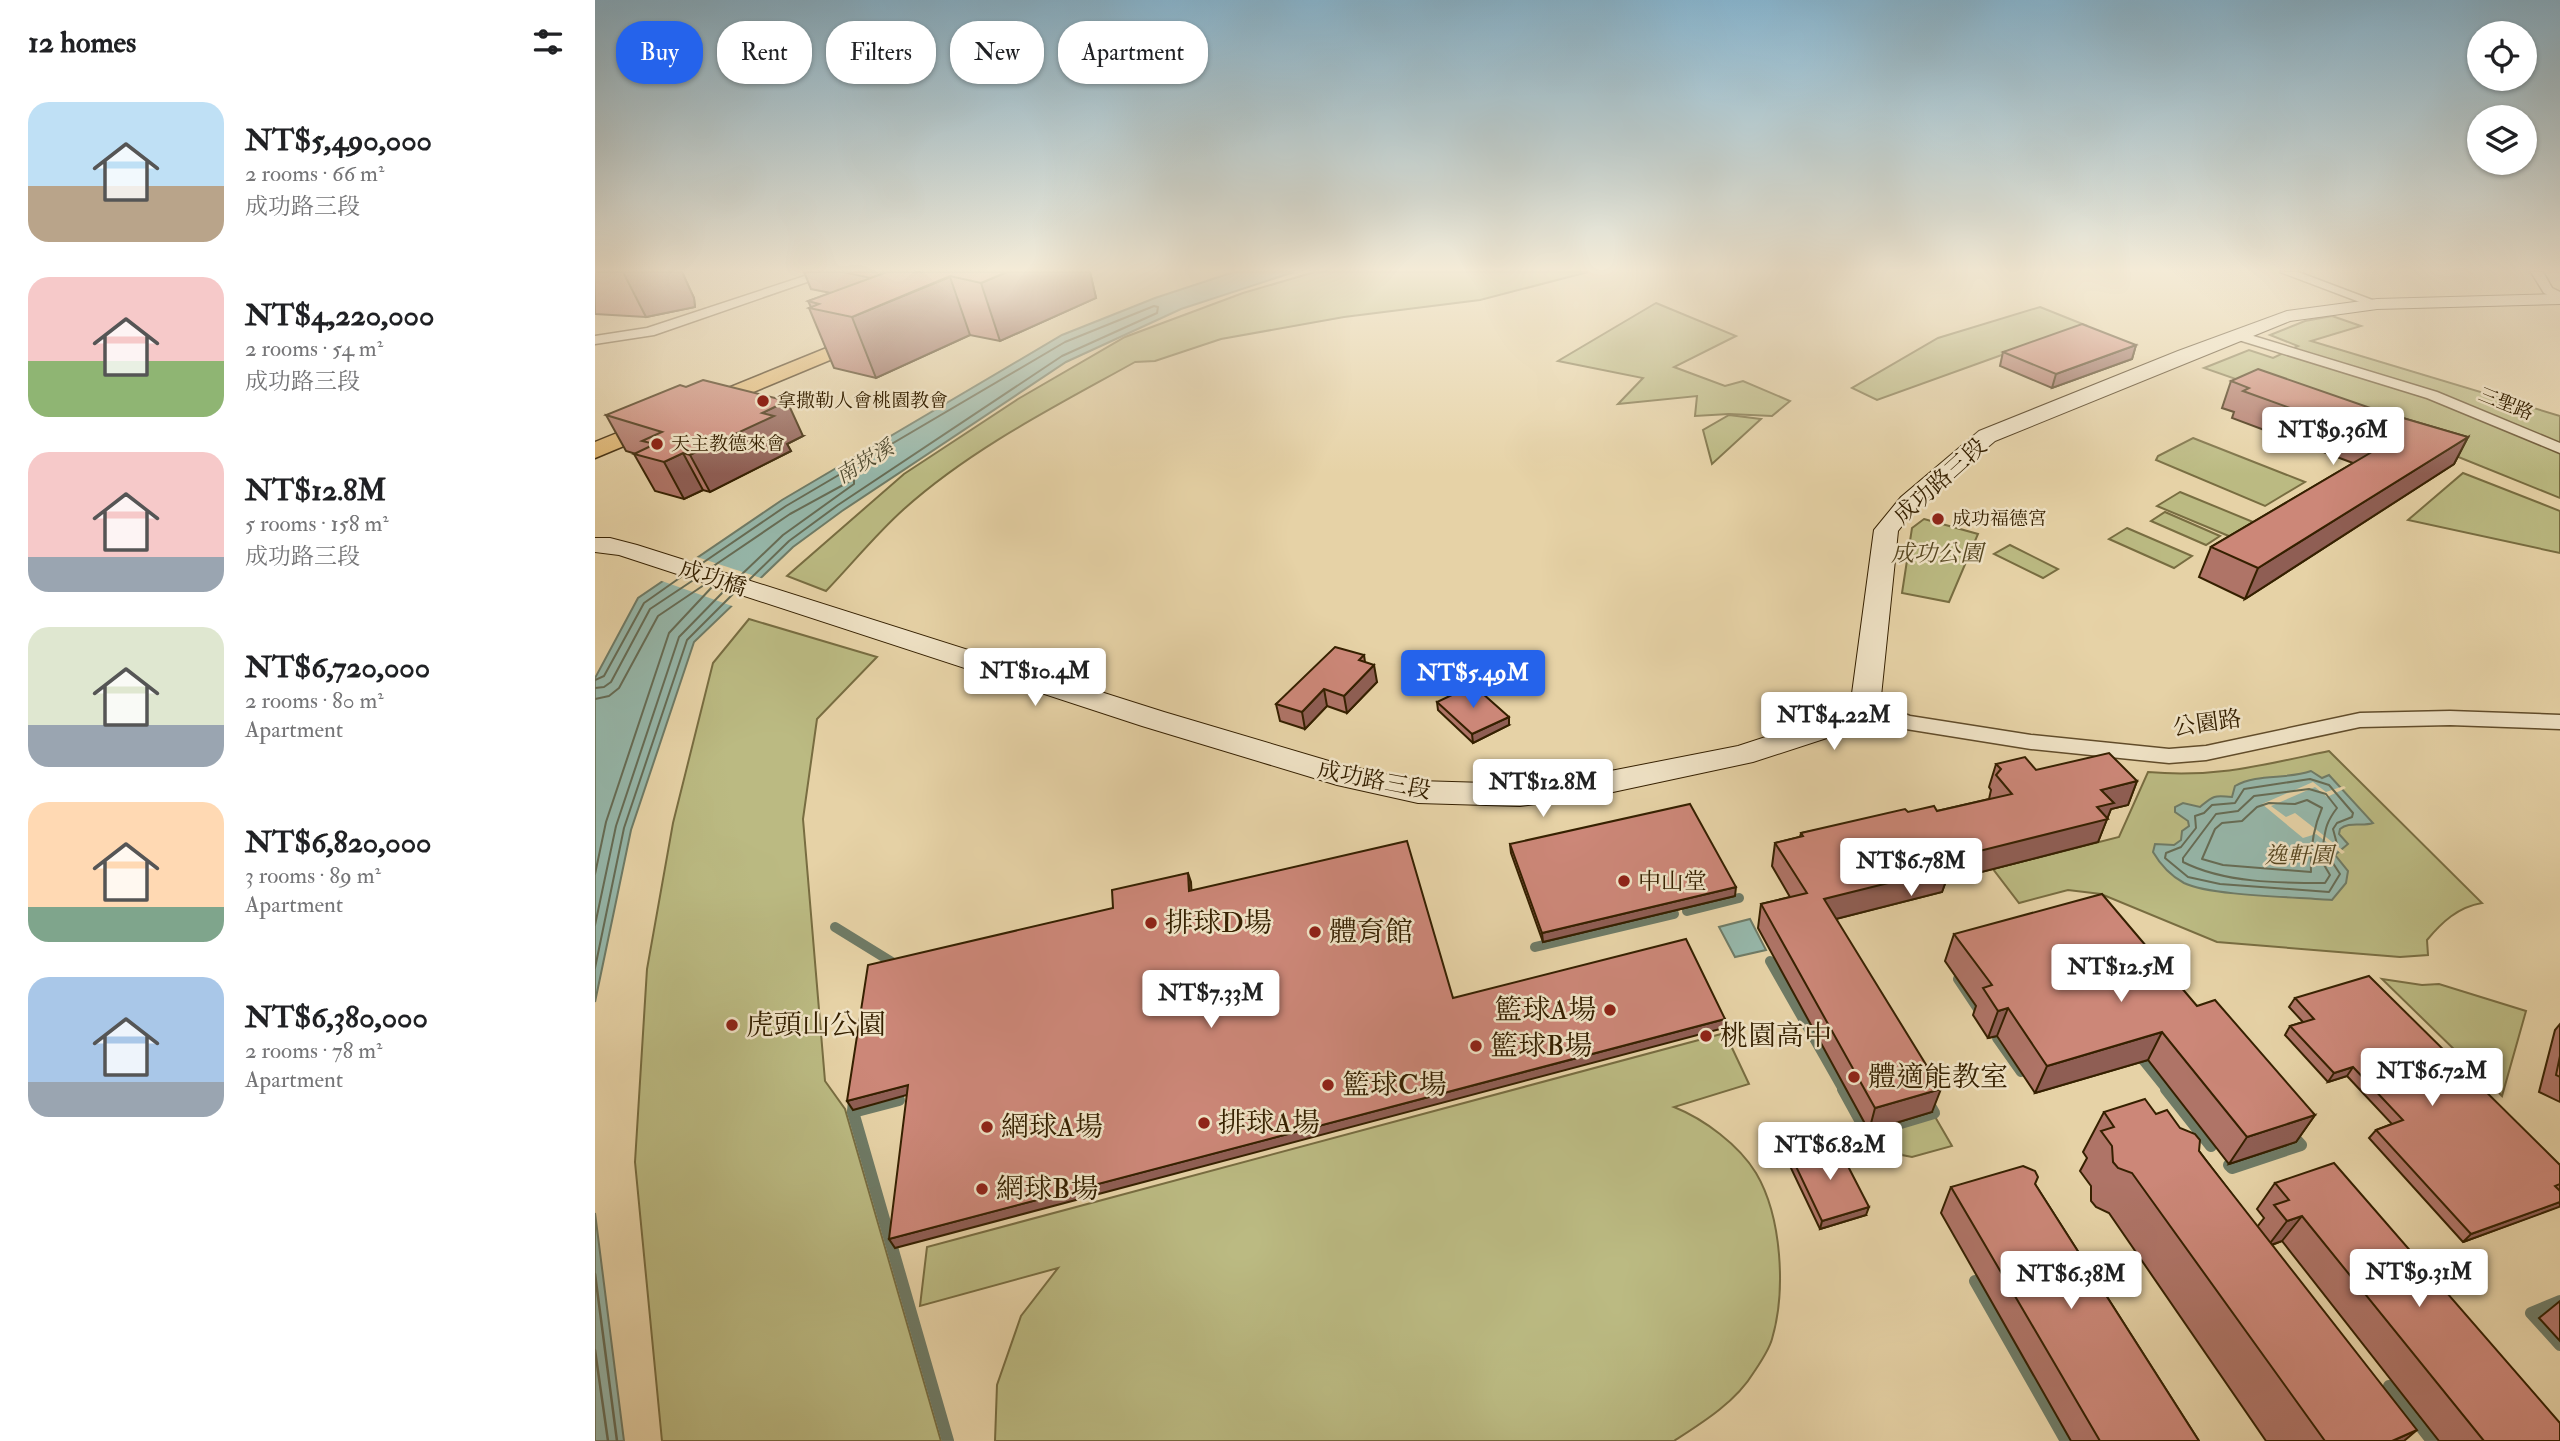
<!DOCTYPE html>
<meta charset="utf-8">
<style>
body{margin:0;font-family:"IM FELL Double Pica","Noto Serif TC",serif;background:#f2f2f2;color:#202124;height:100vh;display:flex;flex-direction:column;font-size:26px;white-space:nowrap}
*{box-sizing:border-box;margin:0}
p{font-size:23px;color:#757577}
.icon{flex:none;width:38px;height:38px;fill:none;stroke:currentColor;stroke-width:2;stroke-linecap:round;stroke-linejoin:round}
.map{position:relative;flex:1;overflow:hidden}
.sheet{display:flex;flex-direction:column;background:#fff;width:595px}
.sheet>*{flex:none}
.banner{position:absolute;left:21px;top:21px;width:665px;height:63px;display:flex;gap:14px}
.controls{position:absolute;left:1872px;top:21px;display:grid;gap:14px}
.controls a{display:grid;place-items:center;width:70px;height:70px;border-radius:50%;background:#fff;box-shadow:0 2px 5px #0004;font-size:35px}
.price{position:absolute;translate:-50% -60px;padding:0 16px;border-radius:7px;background:#fff;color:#222;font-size:23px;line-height:46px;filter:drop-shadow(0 2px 4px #0008)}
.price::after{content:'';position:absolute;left:50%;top:42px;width:21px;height:16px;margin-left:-10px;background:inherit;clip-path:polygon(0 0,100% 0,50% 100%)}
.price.selected{background:#2563eb;color:#fff}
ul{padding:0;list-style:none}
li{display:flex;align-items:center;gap:21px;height:175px;padding:0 28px}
li span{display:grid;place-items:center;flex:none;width:196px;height:140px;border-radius:21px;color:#555}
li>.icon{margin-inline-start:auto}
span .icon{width:84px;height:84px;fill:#fffc;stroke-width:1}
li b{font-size:30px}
h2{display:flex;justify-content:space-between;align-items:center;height:84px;padding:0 28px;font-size:30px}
.pill{padding:0 24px;border-radius:28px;background:#fff;box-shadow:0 2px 5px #0004;font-size:24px;line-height:63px}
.pill.selected{background:#2563eb;color:#fff}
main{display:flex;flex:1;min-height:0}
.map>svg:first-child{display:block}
.green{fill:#bbba82;stroke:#786d41;stroke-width:2}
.water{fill:#96b7aa;stroke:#6f7b66;stroke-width:2}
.pier{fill:#e6d2a6}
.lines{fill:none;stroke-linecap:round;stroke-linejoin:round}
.shore-far1{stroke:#666c55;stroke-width:2}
.shore{stroke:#666c55;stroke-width:2.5}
.stream-far1{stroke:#6f7b66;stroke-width:10}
.stream{stroke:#6f7b66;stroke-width:12}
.street-casing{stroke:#614c2a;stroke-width:3}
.secondary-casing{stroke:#352000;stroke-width:2}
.primary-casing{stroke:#352000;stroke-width:3}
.street{fill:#efe2c5;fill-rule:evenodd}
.secondary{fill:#efe2c5;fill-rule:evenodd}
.primary{fill:#e3b973;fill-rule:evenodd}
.wall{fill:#af7467;stroke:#352000;stroke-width:2}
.shaded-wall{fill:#8f5e54;stroke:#352000;stroke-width:2}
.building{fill:#cc8778;stroke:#352000;stroke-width:2}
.poi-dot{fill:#8f2418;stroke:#efe2c5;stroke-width:2.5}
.labels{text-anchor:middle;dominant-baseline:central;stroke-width:5;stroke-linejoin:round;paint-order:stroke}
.far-poi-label{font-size:19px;fill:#352000;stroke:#efe2c5;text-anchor:start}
.far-street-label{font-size:19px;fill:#352000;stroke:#efe2c5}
.far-water-label{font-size:21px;font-style:italic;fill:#524d33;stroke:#efe2c5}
.street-label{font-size:23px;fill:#352000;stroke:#efe2c5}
.park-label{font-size:23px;font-style:italic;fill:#564620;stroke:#efe2c5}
.poi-label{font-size:23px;fill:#352000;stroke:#efe2c5;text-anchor:start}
.near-poi-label{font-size:28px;fill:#352000;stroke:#efe2c5;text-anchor:start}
</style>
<main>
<section class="sheet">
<h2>12 homes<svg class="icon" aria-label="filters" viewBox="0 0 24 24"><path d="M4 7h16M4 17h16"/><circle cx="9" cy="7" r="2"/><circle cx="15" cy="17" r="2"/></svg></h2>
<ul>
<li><span style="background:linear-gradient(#bfe0f5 60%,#b9a48a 0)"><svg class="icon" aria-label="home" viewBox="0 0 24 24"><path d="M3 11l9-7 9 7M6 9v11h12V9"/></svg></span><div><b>NT$5,490,000</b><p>2 rooms · 66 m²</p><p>成功路三段</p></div></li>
<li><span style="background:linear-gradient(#f6c9c9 60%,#8fb573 0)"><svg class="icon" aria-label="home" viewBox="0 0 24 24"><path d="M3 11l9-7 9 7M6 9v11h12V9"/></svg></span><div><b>NT$4,220,000</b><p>2 rooms · 54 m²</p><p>成功路三段</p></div></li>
<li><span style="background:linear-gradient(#f6c9c9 75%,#9aa5b1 0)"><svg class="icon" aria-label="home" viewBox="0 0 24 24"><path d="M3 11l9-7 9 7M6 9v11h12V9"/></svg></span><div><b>NT$12.8M</b><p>5 rooms · 158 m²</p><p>成功路三段</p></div></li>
<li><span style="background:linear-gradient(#dfe7d0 70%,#9aa5b1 0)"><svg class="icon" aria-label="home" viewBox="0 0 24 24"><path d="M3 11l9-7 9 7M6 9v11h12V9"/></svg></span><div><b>NT$6,720,000</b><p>2 rooms · 80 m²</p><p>Apartment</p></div></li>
<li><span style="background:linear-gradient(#ffd9b3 75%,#7fa58c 0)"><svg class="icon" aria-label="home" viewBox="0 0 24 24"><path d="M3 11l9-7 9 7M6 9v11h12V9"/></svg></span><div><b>NT$6,820,000</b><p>3 rooms · 89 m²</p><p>Apartment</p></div></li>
<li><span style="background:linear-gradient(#a9c7e8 75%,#9aa5b1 0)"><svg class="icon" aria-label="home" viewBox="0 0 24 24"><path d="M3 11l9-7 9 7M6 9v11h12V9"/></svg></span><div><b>NT$6,380,000</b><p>2 rooms · 78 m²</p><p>Apartment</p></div></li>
</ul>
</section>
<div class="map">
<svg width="1965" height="1441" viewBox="0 0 1965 1441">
<rect width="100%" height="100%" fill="#e6d2a6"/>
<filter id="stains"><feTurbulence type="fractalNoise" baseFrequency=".00286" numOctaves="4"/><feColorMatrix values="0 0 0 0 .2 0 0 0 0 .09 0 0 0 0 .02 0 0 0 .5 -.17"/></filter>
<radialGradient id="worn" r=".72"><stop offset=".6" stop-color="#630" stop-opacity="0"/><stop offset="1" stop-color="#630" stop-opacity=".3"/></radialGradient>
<g class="green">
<path d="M720,272H993L885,300L749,317L626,339L560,361L540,362C461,406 377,448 309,509C281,534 257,564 231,591L192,576L309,474L423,399L530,337L648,293Z"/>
<path d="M1061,303L1141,336L1079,367L1130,386L1148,381L1195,401L1177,416L1134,414L1100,416L1102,396L1023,404L1048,378L963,361Z"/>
<path d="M1445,307L1490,325L1282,400L1257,388L1343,338Z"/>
<path d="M1737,316L1766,326L1716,341L1965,416V498L1856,454L1609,368L1654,350L1678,358L1703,346L1675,335L1710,321Z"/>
<path d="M1134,415L1166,419L1117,464L1108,430Z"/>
<path d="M1598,438L1710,482L1670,506L1561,460L1563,456Z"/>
<path d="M1868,473L1965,511V553L1813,520Z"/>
<path d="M1585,492L1663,524L1641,539L1562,506Z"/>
<path d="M1570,512L1625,536L1611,545L1556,521Z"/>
<path d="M1329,519L1383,534L1354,602L1307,593L1317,528Z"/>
<path d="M1532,528L1597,556L1579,568L1514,539Z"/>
<path d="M1415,545L1463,569L1448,578L1399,554Z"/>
<path d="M154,619L282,657L222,719L208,819L230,1081L250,1109L346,1441H67L40,1162L52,969L78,823L118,663Z"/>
<path d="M1734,751L1887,903C1863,907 1847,922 1832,940L1833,955L1805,957L1622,942L1506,894L1473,890L1424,903L1398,869L1524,837L1553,772C1621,778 1668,765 1734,751Z"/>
<path d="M1787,979L1827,985L1844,984L1931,1011L1907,1096Z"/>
<path d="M1130,1033L1154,1084L1079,1107C1109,1119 1144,1145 1161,1173C1187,1217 1191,1291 1177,1339C1174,1350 1165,1363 1159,1372C1141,1402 1107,1423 1079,1441H400L402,1385L426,1316L463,1268L325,1306L332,1247Z"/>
<path d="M1339,1115L1357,1146L1317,1157L1307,1155L1293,1129Z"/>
</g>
<g class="water">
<path d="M639,272H699L586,309L471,362L247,511L198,547L99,642L36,830L0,1002V678L43,598L187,500L467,335L560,298Z"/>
<path d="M1716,771L1727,778L1734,775L1778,823C1767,827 1754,821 1745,829L1744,834L1753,844L1740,855L1753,871L1751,883L1737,900C1703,897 1615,896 1589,883C1576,876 1565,864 1558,852L1560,844L1579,845L1586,840L1587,831L1594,826L1593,821L1580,812V807L1588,803L1605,807C1618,796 1618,795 1637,797L1640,786C1663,773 1691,780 1716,771Z"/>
<path d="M1155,919L1171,950L1140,957L1124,927Z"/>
<path d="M0,1213L29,1441H0Z"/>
</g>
<g class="pier">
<path d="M99,556L169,579L140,607L64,580Z"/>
<path d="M1718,782L1731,792L1749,786L1751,788L1732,797L1720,787L1676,806L1691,817L1700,813L1750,852L1747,854L1721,834L1708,838L1667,804Z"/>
</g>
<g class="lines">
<g class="shore-far1">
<path d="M106,564L191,506L470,342L559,306L563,307L562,313L467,356L243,505L194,541L155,579"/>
<path d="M117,567L195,514L259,479V484L188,535L145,576"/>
<path d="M0,680L9,676L49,603L86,577"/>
<path d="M0,688L9,687L16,682L55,609L97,581"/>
<path d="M0,699L14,696L24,688L63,616L109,585"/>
<path d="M1715,779L1734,785L1758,813L1757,817L1742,823L1738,829L1742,844L1734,857L1745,874L1734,892L1625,884L1593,877L1570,858L1571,853L1586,847L1601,828L1600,816L1609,813L1617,805L1640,803L1649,789Z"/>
<path d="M1714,789L1731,794L1742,808C1726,829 1732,835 1725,858L1735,875L1730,883C1685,883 1629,883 1588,862V858L1621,814L1643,811L1659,796Z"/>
<path d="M1712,800L1727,808C1718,829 1715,849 1716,872L1628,865L1607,859L1620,829L1627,823L1647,821L1662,807L1674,803L1700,804Z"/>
<path d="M0,874L11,822L74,633L117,587"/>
<path d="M0,925L21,826L84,637L129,591"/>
<path d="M0,968L29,828L92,640L138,594"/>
</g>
<g class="shore">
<path d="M0,1274L22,1441"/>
<path d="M0,1350L13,1441"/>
</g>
<g class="stream-far1">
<path d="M1092,911L1144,898"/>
<path d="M240,927L300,964"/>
<path d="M940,947L1079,914"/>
<path d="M1175,961L1249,1091"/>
<path d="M1363,979L1385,1012"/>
<path d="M1402,1038L1426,1072"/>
<path d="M1544,1055L1573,1091"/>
</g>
<g class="stream">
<path d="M1248,1089L1270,1129"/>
<path d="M1571,1089L1616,1146"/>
<path d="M259,1099L258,1112L353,1441"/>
<path d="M258,1112L304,1100"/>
<path d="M1289,1128L1339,1113L1334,1104"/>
<path d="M1634,1165L1637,1168L1706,1145L1696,1134"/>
<path d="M1380,1281L1471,1441"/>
<path d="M1965,1301L1936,1313L1965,1345"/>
<path d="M1794,1386L1837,1441"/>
</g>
<defs>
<g id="street">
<path d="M222,272H241L59,335L0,344V336L52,328Z"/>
<path d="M1685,272H1703L1788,304L1778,307Z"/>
<path d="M1936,272H1948L1957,288L1965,292V301L1949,293Z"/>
<path d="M1642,331L1842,392L1965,443V453L1832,398L1637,338L1636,335Z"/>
<path d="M1270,699L1315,716L1436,735L1574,749L1611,746L1765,713L1855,711L1965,715V729L1855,725L1765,727L1611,760L1574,763L1436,749L1311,729L1263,711L1260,706L1263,701Z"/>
</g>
<path id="secondary" d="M1965,294V304L1782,309L1695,321L1400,441L1322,507L1303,531L1285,706L1280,713L1238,736L1158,762L990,798L925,806L823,803L742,785L547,726L24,555L0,552V538H15L42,545L569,712L744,764L823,781L925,784L990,776L1143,746L1216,722L1256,701L1279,530L1306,497L1384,431L1583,351L1692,311L1782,299Z"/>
<path id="primary" d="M276,330L283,332L286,336L283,340L0,458V442Z"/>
</defs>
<use href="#street" class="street-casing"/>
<use href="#secondary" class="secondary-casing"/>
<use href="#primary" class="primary-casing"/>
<use href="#street" class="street"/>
<use href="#secondary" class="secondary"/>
<use href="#primary" class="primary"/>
</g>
<g class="wall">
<path d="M0,272H87L99,298L100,307L51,317L0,314Z"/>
<path d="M209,272H495L501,298L405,341L375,335L281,378L239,368L214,308L216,307L213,301L236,293L216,289Z"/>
<path d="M1541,345L1537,359L1457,388L1405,366L1408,352Z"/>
<path d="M1636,381L1784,411L1873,437L1859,464L1650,599L1604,577L1616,547L1758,463L1637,418L1639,412L1627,408Z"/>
<path d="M11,415L208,436L192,444L196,451L115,492L108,490L89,499L60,491L39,454H41L31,451Z"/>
<path d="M769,655L770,662L782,682L752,713L732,706L710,729L685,721L681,704Z"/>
<path d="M842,702L914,725L878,743L843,710Z"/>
<path d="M1401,764L1441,770L1542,781L1533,805L1516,809L1503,842L1351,881L1347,892L1241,919L1337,1112L1274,1131L1163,928L1166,904L1195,897L1177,866L1180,843L1205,837L1206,833L1313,812L1342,811L1394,799L1396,790L1394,787Z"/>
<path d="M915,844L1140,896L948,942L916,853Z"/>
<path d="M1359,934L1602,1006L1720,1115L1701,1142L1634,1164L1553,1060L1440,1093L1402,1036L1393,1038L1378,1015L1381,1006L1350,961Z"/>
<path d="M1700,998L1965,1165V1189L1964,1190L1965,1191V1206L1868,1242L1774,1138L1781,1130L1797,1124L1752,1076L1733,1082L1690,1035L1695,1026L1708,1022L1694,1007Z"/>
<path d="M1965,1024V1102L1944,1092L1960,1030Z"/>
<path d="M1509,1112L1561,1114L1604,1151L1662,1227L1669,1218L1662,1209L1680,1183L1965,1441H1844L1687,1241L1677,1245L1809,1441H1671L1514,1213L1501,1207L1496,1201V1186L1485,1171L1492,1158L1488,1152Z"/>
<path d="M1196,1156L1271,1215L1225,1229L1194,1164Z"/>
<path d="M1440,1184L1604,1441H1476L1346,1213L1356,1187Z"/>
<path d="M1965,1301V1341L1944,1318Z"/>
</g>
<g class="shaded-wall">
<path d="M28,272H87L99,298L100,307L51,317Z"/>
<path d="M412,272H495L501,298L405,341L386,283Z"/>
<path d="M355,277L375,335L281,378L257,317Z"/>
<path d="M1541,345L1537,359L1457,388L1461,374Z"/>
<path d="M192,401L208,436L192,444L196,451L115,492L95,455L167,413Z"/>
<path d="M1873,437L1859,464L1650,599L1663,568Z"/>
<path d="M88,453L108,490L89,499L69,462Z"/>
<path d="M779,665L782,682L752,713L749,696Z"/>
<path d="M729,689L732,706L710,729L707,712Z"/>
<path d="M914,717V725L878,743L877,734Z"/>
<path d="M1542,781L1533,805L1516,809L1503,842L1351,881L1347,892L1225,923L1229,899L1348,860L1506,790Z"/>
<path d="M593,873L596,882L597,900L594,891Z"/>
<path d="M1141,887L1140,896L948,942L947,933Z"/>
<path d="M1413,1008L1402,1036L1393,1038L1403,1011Z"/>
<path d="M1130,1019L1129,1028L300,1248L294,1239Z"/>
<path d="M1567,1032L1553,1060L1440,1093L1452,1066Z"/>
<path d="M1758,1067L1752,1076L1733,1082L1739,1073Z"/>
<path d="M313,1085L319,1093L258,1110L252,1101Z"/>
<path d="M1346,1089L1337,1112L1274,1131L1280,1108Z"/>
<path d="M1720,1115L1701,1142L1634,1164L1652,1137Z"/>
<path d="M1965,1202V1206L1964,1207L1868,1242L1876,1234Z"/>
<path d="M1274,1207L1271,1215L1225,1229L1227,1221Z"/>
<path d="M1707,1216L1687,1241L1673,1246L1692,1221Z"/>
<path d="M1822,1430L1809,1441H1797Z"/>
</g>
<g class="building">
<path d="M248,272H292L276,278Z"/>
<path d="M292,272H412L386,283L355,276L257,317L214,308L224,304L213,301Z"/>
<path d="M1487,324L1541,345L1461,374L1408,352Z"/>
<path d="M1663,369L1784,411L1873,437L1663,568L1616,547L1792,443L1648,391L1654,388L1636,381Z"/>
<path d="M108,380L192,401L167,413L179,416L95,455L88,453L69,462L39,454L60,444L47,441L67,432L11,415L85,385L91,387Z"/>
<path d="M740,647L769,655L764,660L779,665L749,696L729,689L707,712L681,704Z"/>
<path d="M878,685L914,717L877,734L842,702Z"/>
<path d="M1514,753L1542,781L1506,790L1519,803L1502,807L1513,819L1348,860L1354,868L1229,899L1346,1089L1280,1108L1166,904L1212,893L1180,843L1208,836L1206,833L1310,809L1313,812L1339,806L1342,811L1417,794L1401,775L1406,769L1401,764L1430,757L1441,770Z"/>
<path d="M1095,804L1141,887L947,933L915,844Z"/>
<path d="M812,841L858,998L1091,939L1130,1019L294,1239L313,1085L252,1101L273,965L518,908L517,890L593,873L594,891Z"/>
<path d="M1507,894L1602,1006L1620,1000L1720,1115L1652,1137L1567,1032L1452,1066L1413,1008L1403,1011L1388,988L1397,985L1359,934Z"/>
<path d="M1774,976L1965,1165V1184L1960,1186L1965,1191V1202L1876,1234L1781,1130L1808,1120L1758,1067L1739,1073L1695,1026L1719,1019L1700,998Z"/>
<path d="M1965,1056V1077L1961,1075Z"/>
<path d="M1550,1099L1561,1114L1572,1110L1585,1128L1600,1134L1605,1140L1604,1151L1610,1159L1822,1430L1797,1441H1730L1542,1180L1537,1173L1523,1168L1518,1162L1517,1146L1506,1131L1519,1127L1509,1112Z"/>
<path d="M1241,1143L1274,1207L1227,1221L1196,1156Z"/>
<path d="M1739,1163L1965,1423V1441H1889L1707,1216L1692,1221L1679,1205L1694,1200L1680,1183Z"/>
<path d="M1428,1166L1440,1171L1443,1177L1440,1184L1604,1441H1505L1356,1187Z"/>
</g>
<linearGradient id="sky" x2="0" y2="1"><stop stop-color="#87b5cf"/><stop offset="0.57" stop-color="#f4ebd7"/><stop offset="1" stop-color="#f4ebd7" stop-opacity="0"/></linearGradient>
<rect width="1965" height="474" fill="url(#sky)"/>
<g class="poi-dot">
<circle cx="168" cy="401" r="7"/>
<circle cx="62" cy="444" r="7"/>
<circle cx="1343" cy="519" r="7"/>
<circle cx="1029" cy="881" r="7"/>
<circle cx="556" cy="923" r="7"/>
<circle cx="720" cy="932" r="7"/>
<circle cx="1015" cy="1010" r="7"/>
<circle cx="137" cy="1025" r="7"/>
<circle cx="1111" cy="1036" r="7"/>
<circle cx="881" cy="1046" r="7"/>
<circle cx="1259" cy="1077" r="7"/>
<circle cx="733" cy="1085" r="7"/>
<circle cx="609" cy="1123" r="7"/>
<circle cx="392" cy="1127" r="7"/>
<circle cx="387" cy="1189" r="7"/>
</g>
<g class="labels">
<g class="far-poi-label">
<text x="182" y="401">拿撒勒人會桃園教會</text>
<text x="76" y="444">天主教德來會</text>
<text x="1357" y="519">成功福德宮</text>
</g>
<g class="far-street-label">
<text transform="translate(1911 404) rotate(22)">三聖路</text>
</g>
<g class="far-water-label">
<text transform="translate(270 462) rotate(-31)">南崁溪</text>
</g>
<g class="street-label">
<text transform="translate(1345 481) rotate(-42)">成功路三段</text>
<text transform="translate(118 578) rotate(18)">成功橋</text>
<text transform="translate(1612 723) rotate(-8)">公園路</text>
<text transform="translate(779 780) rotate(11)">成功路三段</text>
</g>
<g class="park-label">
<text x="1342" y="553">成功公園</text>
<text x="1704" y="855">逸軒園</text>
</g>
<g class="poi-label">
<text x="1043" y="881">中山堂</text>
</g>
<g class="near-poi-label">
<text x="570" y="923">排球D場</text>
<text x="734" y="932">體育館</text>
<text x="1001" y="1010" text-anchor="end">籃球A場</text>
<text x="151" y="1025">虎頭山公園</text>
<text x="1125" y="1036">桃園高中</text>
<text x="895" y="1046">籃球B場</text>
<text x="1273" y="1077">體適能教室</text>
<text x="747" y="1085">籃球C場</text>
<text x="623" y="1123">排球A場</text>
<text x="406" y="1127">網球A場</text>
<text x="401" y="1189">網球B場</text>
</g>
</g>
<rect width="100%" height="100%" filter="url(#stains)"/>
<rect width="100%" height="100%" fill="url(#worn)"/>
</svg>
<div class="controls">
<a><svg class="icon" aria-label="locate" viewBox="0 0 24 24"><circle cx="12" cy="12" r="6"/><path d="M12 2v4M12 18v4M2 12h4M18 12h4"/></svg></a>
<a><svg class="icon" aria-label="layers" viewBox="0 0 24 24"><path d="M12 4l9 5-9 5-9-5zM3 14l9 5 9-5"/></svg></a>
</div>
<b class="price" style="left:1738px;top:467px">NT$9.36M</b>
<b class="price" style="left:440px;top:708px">NT$10.4M</b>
<b class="price selected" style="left:878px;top:710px">NT$5.49M</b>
<b class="price" style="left:1239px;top:752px">NT$4.22M</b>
<b class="price" style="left:948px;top:819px">NT$12.8M</b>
<b class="price" style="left:1316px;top:898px">NT$6.78M</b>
<b class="price" style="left:1526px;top:1004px">NT$12.5M</b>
<b class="price" style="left:616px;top:1030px">NT$7.33M</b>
<b class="price" style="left:1837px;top:1108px">NT$6.72M</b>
<b class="price" style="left:1235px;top:1182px">NT$6.82M</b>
<b class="price" style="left:1824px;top:1309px">NT$9.31M</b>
<b class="price" style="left:1476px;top:1311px">NT$6.38M</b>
<div class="banner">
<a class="pill selected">Buy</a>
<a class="pill">Rent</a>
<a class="pill">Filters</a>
<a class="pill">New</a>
<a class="pill">Apartment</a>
</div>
</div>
</main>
